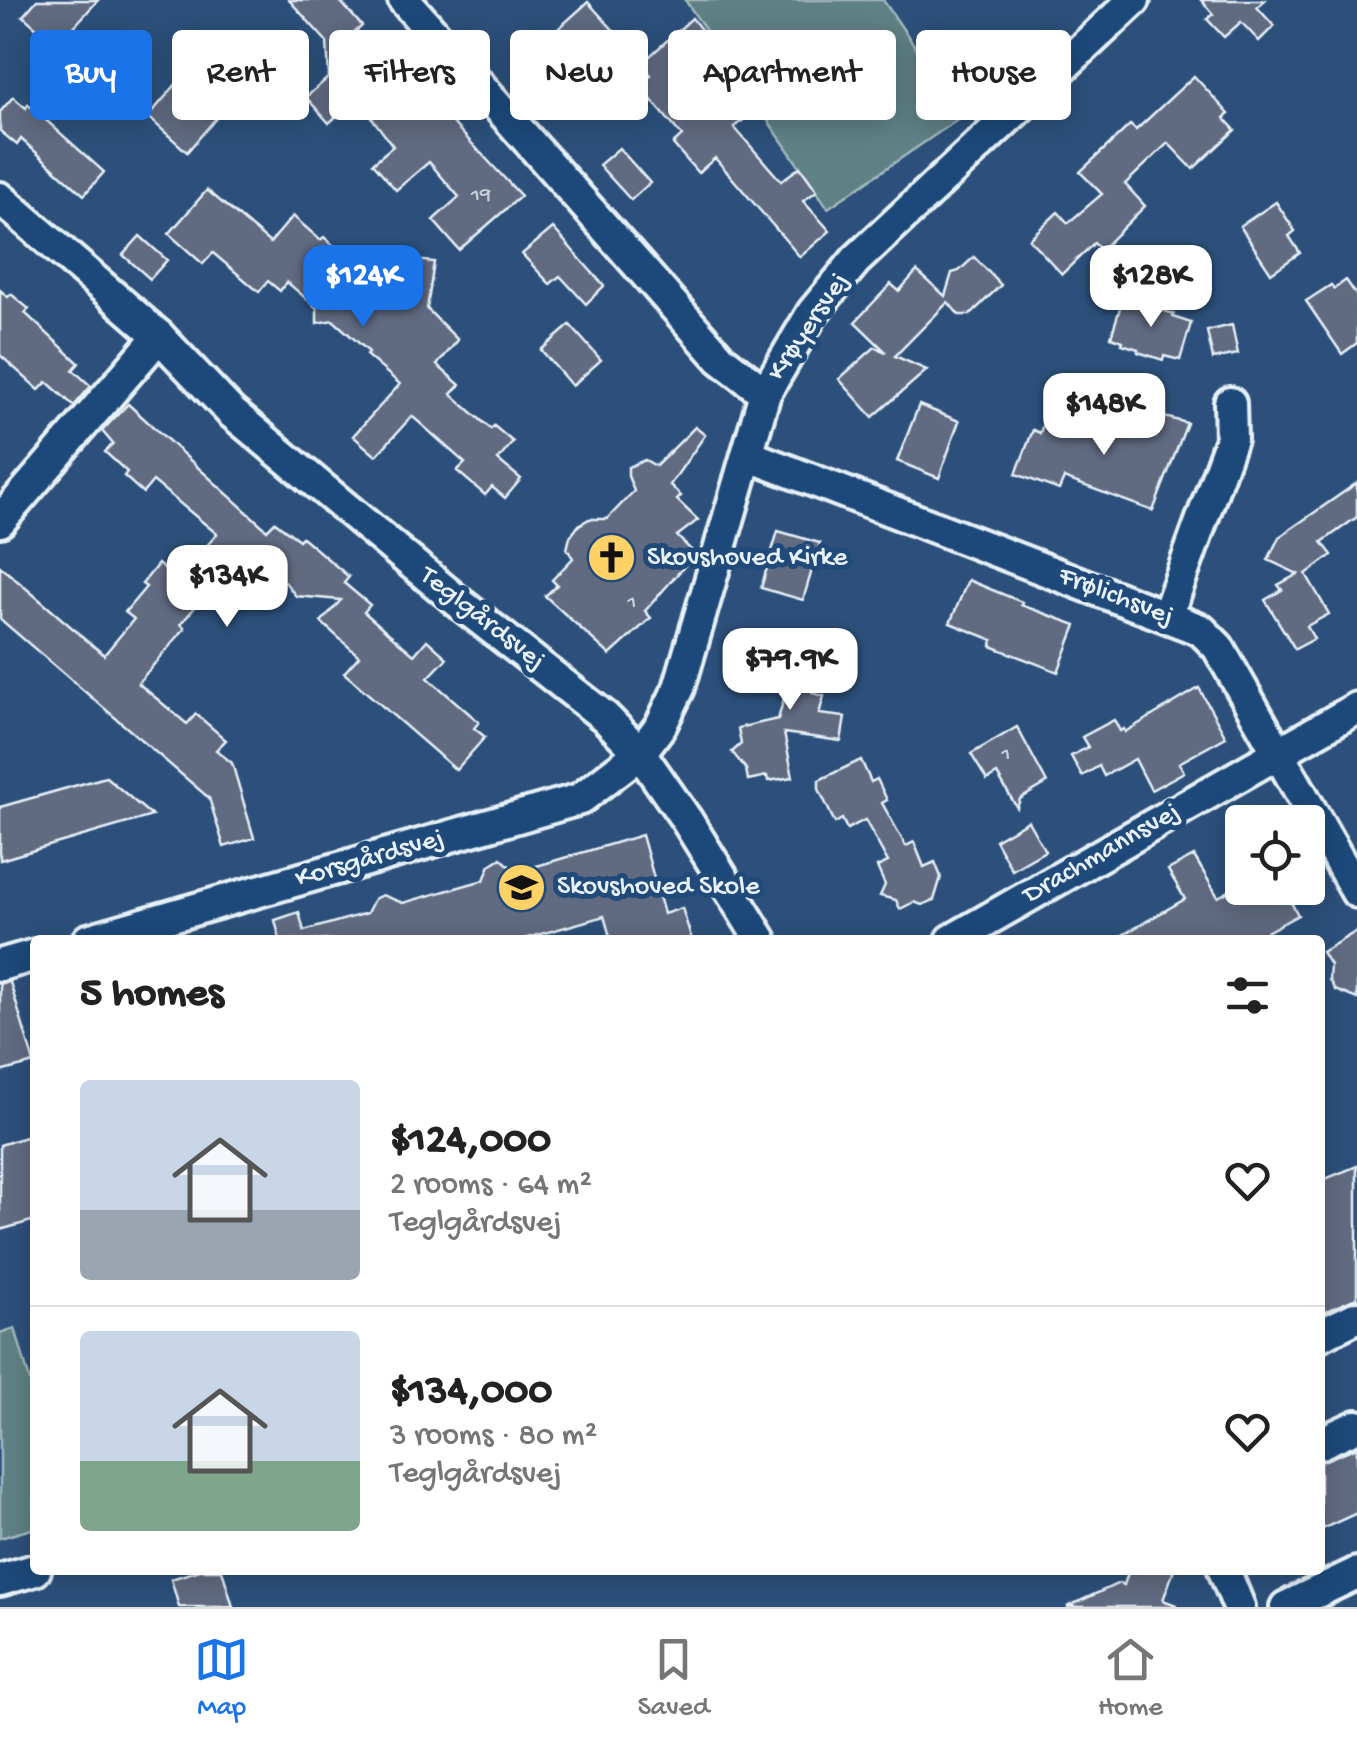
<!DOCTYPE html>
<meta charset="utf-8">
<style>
body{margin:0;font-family:"Gochi Hand",sans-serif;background:#f6f6f6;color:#222;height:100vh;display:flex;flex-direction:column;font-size:38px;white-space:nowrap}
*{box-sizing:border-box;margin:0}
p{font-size:32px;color:#767676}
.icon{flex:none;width:55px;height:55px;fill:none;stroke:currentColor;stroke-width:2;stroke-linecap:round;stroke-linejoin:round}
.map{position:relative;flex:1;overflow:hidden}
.side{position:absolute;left:30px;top:935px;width:1295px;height:640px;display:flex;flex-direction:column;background:#fff;border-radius:10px;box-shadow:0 5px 25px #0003}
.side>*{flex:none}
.guide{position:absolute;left:30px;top:30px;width:1298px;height:90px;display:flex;gap:20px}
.fabs{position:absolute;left:1225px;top:805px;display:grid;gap:20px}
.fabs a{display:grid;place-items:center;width:100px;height:100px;border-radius:10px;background:#fff;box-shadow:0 5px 25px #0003;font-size:50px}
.price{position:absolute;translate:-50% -85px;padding:0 22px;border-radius:20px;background:#fff;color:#222;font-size:32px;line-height:65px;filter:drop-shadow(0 2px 5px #0008)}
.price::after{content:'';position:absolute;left:50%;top:60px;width:30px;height:22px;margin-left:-15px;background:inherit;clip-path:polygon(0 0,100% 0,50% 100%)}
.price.active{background:#1a73e8;color:#fff}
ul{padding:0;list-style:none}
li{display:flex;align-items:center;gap:30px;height:250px;padding:0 50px}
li+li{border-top:2px solid #e0e0e0}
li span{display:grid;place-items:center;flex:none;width:280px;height:200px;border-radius:10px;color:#555}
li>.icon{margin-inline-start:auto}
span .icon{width:120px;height:120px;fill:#fffc;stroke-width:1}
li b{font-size:42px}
h2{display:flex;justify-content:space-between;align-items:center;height:120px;padding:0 50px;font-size:42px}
.pill{padding:0 35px;border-radius:10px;background:#fff;box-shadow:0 5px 25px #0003;font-size:35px;line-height:90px}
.pill.active{background:#1a73e8;color:#fff}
.tab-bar{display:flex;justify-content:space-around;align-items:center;height:140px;border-top:2px solid #e0e0e0;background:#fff;font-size:28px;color:#767676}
.tab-bar a{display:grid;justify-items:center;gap:5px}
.tab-bar .active{color:#1a73e8}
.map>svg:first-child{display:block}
.green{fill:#5f8185;stroke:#a4b9be;stroke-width:2.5}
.building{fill:#606a80;stroke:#e8f1f8;stroke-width:2.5}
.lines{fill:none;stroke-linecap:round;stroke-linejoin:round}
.minor-casing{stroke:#e8f1f8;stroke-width:38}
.minor{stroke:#1f4a7a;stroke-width:30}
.labels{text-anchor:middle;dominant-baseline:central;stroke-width:10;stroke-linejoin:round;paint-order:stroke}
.number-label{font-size:22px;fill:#c6cfda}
.street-label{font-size:28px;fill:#e8f1f8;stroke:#1f4a7a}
.poi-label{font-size:28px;fill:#e8f1f8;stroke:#1f4a7a;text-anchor:start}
</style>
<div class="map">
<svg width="1357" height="1607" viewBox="0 0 1357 1607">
<rect width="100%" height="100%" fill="#2c507b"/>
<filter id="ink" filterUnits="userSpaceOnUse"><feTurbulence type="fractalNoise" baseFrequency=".01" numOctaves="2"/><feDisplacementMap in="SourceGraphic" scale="20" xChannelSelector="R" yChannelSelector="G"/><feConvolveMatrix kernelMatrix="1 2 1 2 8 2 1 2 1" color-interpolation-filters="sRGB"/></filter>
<g filter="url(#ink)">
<g class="green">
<path d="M685,0H883L963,116L828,208Z"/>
<path d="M15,1328L35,1399V1528L0,1538V1333Z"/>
</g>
<g class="building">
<path d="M37,0H98L53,50L35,34L39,30L23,16Z"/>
<path d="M289,0H339L362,26L353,34L366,49L352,60L397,107L420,88L521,196L459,250L433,220L459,197L429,162L396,190L373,163L393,146L357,98L329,123L306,97L329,77L327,42Z"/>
<path d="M1201,0H1265L1257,7L1274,26L1259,41L1241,22L1224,37L1207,19L1213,14Z"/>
<path d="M588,2L615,32L572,71L564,63L560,67L540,45Z"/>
<path d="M692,18L710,41L691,56L730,99L744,90L758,109L734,127L781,181L800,167L817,191L803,201L830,231L800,257L715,158L698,173L673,144L682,136L639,85L651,75L641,64Z"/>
<path d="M1194,76L1229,114L1224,118L1235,130L1193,169L1168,143L1125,184L1145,206L1101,250L1094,243L1062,274L1029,239L1058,212L1068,223L1102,194L1080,172L1130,125L1136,130Z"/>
<path d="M178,82L218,116L187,152L148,117Z"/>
<path d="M13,97L26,108L28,104L104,172L84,195L21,139L17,145L0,131V112Z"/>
<path d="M619,148L650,183L631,200L599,165Z"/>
<path d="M207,190L270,243L293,216L320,240L324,237L387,293L415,260L434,262L427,309L458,340L437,365L460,385L451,394L491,429L494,426L513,442L498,460L521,479L505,498L492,487L485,495L457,471L465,463L412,416L376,456L353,436L400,384L366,355L369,352L333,320L317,323V308L287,282L280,291L268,281L259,292L213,253L203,264L169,234Z"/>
<path d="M1276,202L1295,231L1289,236L1300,253L1271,273L1240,226Z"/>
<path d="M553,228L604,286L586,304L560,276L550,284L522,254Z"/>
<path d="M140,236L167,260L150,279L123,255Z"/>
<path d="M974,257L1001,285L970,315H959L948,302L895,356L927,370L873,417L839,379L875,347L886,352L855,322L891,284L899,291L917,271L945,296L952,273L959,271Z"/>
<path d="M1346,280L1357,296V343L1342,354L1306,301L1331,285L1334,289Z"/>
<path d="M0,290L8,297L11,294L29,309L25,313L79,363L73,370L91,386L74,406L47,382L39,390L0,355Z"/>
<path d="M1123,298L1174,314L1173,317L1191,323L1180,360L1164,356L1163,360L1138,352V349L1122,344L1123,341L1111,337Z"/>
<path d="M570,325L601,360L572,386L541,350Z"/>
<path d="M1232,325L1238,354L1213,359L1207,331Z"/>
<path d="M128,404L267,530L275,522L299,540L302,537L349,577L344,583L370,605L364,612L414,655L427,640L447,658L428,678L479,722L474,728L485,737L456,770L344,673L359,656L321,622L341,600L296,596L285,582H277L252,561L243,572L237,567L226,580L221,576L181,624L185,628L138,683L187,724L196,714L226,740L216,750L232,763L254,838L224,847L209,798L0,619V566L104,655L134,619L125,612L146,587L142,584L158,564L177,580L217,534L153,481L143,493L124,476L127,472L105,452L113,444L102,431Z"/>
<path d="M919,405L959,421L939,478L897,461Z"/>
<path d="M1046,416L1101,430L1105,420L1118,425L1119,422L1156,436L1161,416L1187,423L1153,511L1064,478L1059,490L1016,474L1033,430L1040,433Z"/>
<path d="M695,427L705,435L670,485L681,496L677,500L698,520L677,536L695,554L645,611L651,618L610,655L545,596L557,585L552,580L573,558L567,549L570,537L579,525L589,519H607L634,491L628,476V467L645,460L656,466Z"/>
<path d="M1357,483V517L1322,542L1332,555L1306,574L1329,614L1307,626L1314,639L1295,649L1265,600L1282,590L1278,585L1298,574L1268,560L1279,537Z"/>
<path d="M778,531L820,543L803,600L761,588Z"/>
<path d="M968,580L1022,602L1021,605L1076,625L1058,672L991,646L993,640L950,623Z"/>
<path d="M789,629L828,640L812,693L824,696L819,714L845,717L841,741L784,733L793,777L768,781L767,776L748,780L746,769L732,752L741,744L738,728L778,719L790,677L781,674L786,655L781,653Z"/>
<path d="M1199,688L1226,737L1179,763L1184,772L1151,790L1135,759L1104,776L1099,766L1082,776L1071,756L1088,747L1082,737L1114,720L1120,731L1124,729L1125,732Z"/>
<path d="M1017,727L1047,783L1020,799L1017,808L997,774L987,780L971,754Z"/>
<path d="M861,760L871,782L877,779L887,800L882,803L906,846L914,842L924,867L935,862L941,877L934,900L922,905L914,902L900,909L896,900L880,896L885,885L877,867L888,862L865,820L847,829L842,819L835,823L819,789V780Z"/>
<path d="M106,777L152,816L0,860V807Z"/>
<path d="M1028,821L1045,851L1012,870L995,840Z"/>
<path d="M642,835L664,914L682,908L692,940H611L604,916L520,940H280L275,920L299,912L304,931L367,913L374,899L382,895L403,903L484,880L490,865L501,858L516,872Z"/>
<path d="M1194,856L1218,897L1235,888H1283L1298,915L1252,940H1114L1185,899L1168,870Z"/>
<path d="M1357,931V999L1335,990L1329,980L1330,965L1322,952Z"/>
<path d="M10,982L34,1063L0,1072V983Z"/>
<path d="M35,1134V1220L0,1230V1145Z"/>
<path d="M1357,1166V1298L1324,1312L1320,1303V1181Z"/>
<path d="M1357,1447V1513L1320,1530V1462Z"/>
<path d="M200,1570H222L233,1607H179L171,1579Z"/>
<path d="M1129,1570H1174L1163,1600L1176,1605L1175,1607H1067L1119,1583L1124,1585Z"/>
</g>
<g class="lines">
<defs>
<g id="minor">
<path d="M404,0L721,359L765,393"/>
<path d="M0,198L159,336L231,412L462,605L605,717L640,753L686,819L761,940"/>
<path d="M747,455L1201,630L1218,647L1357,892"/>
<path d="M0,521L159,336"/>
<path d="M1167,616L1231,439L1230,403"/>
<path d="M88,940L580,799L640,753L661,725L679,688L765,393L813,312L856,260L1134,0"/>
<path d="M952,940L1357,708"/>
<path d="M0,965L35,955"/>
<path d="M1320,1335L1357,1317"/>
<path d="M1320,1443L1357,1426"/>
<path d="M1224,1570L1239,1607"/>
<path d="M0,1580L35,1570"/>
<path d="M1286,1607L1357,1573"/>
</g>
</defs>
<use href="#minor" class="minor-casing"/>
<use href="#minor" class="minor"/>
</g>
</g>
<defs>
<symbol id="church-disc" viewBox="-11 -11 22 22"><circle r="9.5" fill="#ffd166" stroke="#1f4a7a"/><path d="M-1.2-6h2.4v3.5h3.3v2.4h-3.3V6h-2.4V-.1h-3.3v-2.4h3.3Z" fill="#111"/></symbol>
<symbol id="school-disc" viewBox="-11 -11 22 22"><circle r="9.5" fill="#ffd166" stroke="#1f4a7a"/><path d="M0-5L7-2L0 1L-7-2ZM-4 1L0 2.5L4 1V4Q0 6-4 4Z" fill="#111"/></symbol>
</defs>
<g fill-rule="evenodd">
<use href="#church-disc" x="584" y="530" width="55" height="55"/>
<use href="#school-disc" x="494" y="860" width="55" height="55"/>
</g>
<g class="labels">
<g class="number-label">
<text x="481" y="196">19</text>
<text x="632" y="603">1</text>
<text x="1006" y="755">1</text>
</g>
<g class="street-label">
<text transform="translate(809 327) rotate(-56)">Krøyersvej</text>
<text transform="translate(1116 597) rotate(21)">Frølichsvej</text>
<text transform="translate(482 619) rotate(38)">Teglgårdsvej</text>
<text transform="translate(1102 854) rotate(-30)">Drachmannsvej</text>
<text transform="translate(370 859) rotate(-16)">Korsgårdsvej</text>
</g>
<g class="poi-label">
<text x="647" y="558">Skovshoved Kirke</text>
<text x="557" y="887">Skovshoved Skole</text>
</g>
</g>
</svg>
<div class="fabs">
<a><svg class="icon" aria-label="locate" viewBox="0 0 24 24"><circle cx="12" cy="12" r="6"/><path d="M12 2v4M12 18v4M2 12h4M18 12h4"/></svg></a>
</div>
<b class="price active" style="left:363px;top:330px">$124K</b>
<b class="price" style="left:1151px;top:330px">$128K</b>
<b class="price" style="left:1104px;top:458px">$148K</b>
<b class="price" style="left:227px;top:630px">$134K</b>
<b class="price" style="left:790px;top:713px">$79.9K</b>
<div class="guide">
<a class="pill active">Buy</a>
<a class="pill">Rent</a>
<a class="pill">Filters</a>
<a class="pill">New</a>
<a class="pill">Apartment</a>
<a class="pill">House</a>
</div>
<section class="side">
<h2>5 homes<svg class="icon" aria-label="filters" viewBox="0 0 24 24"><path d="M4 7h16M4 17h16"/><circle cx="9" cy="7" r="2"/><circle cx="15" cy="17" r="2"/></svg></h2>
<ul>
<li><span style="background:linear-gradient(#c9d6e8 65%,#9aa5b1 0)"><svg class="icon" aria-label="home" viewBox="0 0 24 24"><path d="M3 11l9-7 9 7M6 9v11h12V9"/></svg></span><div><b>$124,000</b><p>2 rooms · 64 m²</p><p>Teglgårdsvej</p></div><svg class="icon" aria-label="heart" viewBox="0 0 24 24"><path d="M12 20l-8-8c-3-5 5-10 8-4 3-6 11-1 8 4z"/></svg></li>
<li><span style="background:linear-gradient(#c9d6e8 65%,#7fa58c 0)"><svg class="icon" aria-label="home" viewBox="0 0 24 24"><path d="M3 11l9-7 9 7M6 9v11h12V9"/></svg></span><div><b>$134,000</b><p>3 rooms · 80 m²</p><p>Teglgårdsvej</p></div><svg class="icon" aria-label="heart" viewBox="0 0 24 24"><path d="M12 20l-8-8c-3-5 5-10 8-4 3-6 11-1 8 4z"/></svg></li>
</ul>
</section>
</div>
<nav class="tab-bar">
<a class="active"><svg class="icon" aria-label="map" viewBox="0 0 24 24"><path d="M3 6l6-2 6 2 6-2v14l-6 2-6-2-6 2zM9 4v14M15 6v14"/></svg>Map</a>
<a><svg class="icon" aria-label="saved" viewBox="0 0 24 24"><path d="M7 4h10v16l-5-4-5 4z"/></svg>Saved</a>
<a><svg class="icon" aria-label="home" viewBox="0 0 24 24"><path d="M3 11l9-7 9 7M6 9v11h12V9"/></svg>Home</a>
</nav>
